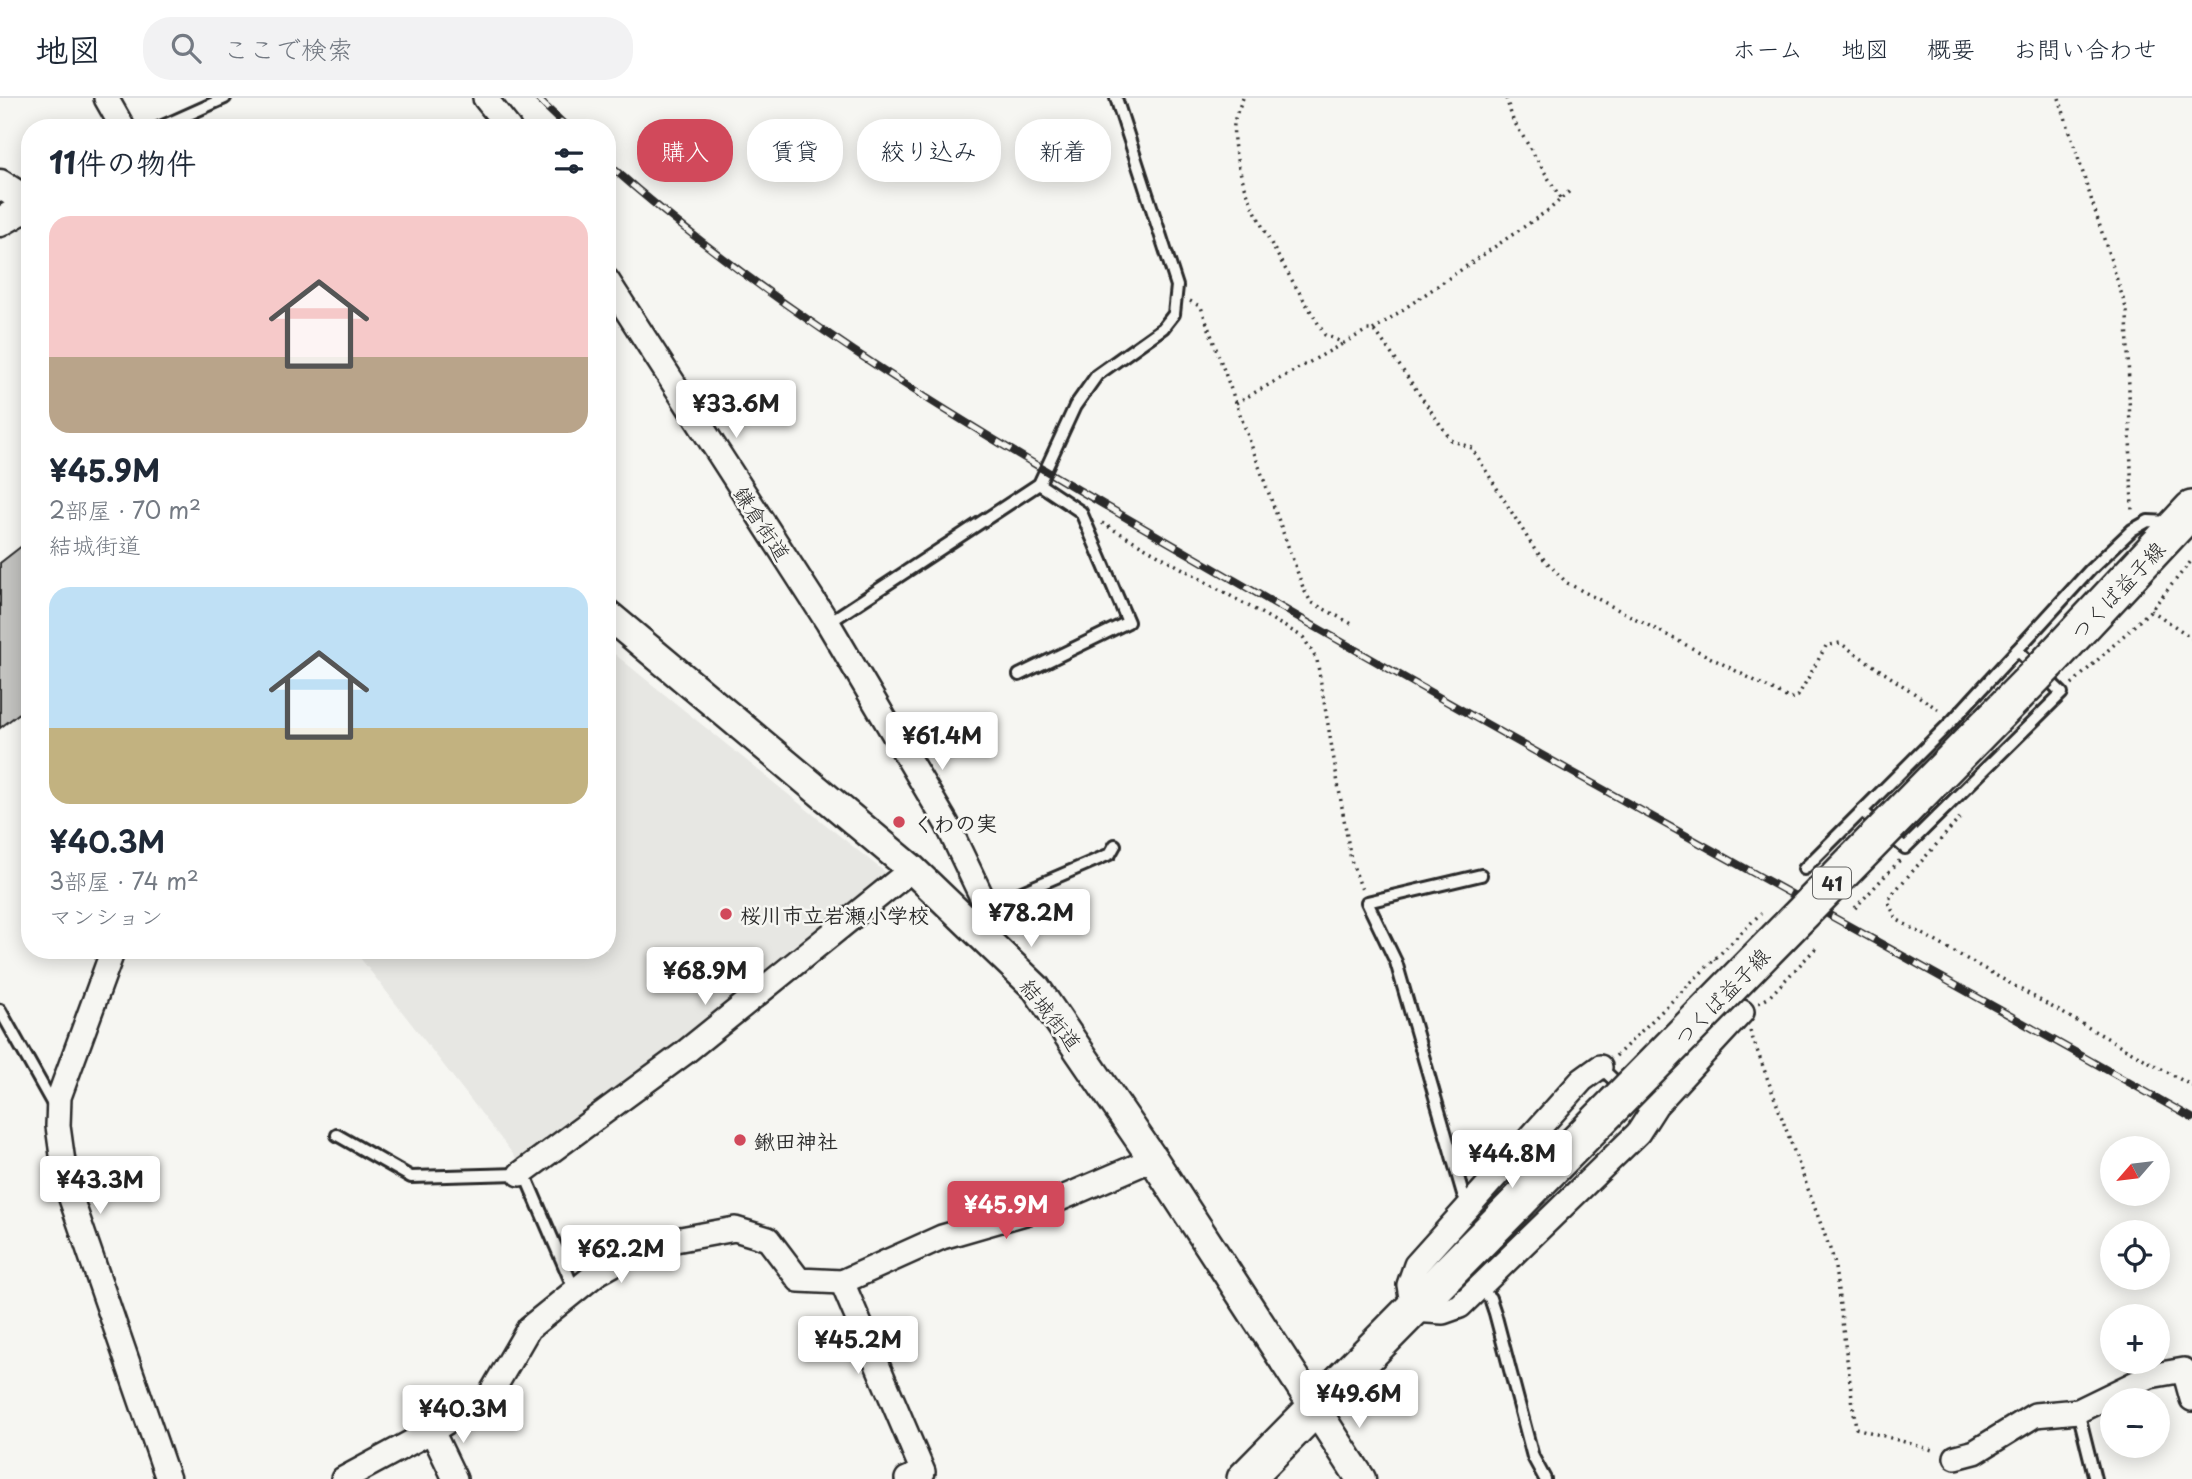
<!DOCTYPE html>
<html lang="ja">
<meta charset="utf-8">
<style>
body{margin:0;font-family:"Playpen Sans","Klee One",sans-serif;background:#f2f2f3;color:#1f2937;height:100vh;display:flex;flex-direction:column;font-size:26px;white-space:nowrap}
*{box-sizing:border-box;margin:0}
p{font-size:23px;color:#747a83}
.icon{flex:none;width:38px;height:38px;fill:none;stroke:currentColor;stroke-width:2;stroke-linecap:round;stroke-linejoin:round}
.map{position:relative;flex:1;overflow:hidden}
.details{position:absolute;left:21px;top:21px;width:595px;height:840px;display:flex;flex-direction:column;background:#fff;border-radius:28px;box-shadow:0 4px 18px #0003}
.details>*{flex:none}
.top-card{position:absolute;left:637px;top:21px;width:665px;height:63px;display:flex;gap:14px}
.needle{width:46px;rotate:242deg}
.fabs{position:absolute;left:2100px;top:1038px;display:grid;gap:14px}
.fabs a{display:grid;place-items:center;width:70px;height:70px;border-radius:50%;background:#fff;box-shadow:0 4px 18px #0003;font-size:35px}
.price{position:absolute;translate:-50% -60px;padding:0 16px;border-radius:7px;background:#fff;color:#222;font-size:23px;line-height:46px;filter:drop-shadow(0 2px 4px #0008)}
.price::after{content:'';position:absolute;left:50%;top:42px;width:21px;height:16px;margin-left:-10px;background:inherit;clip-path:polygon(0 0,100% 0,50% 100%)}
.price.current{background:#d1495b;color:#fff}
ul{padding:0;list-style:none}
li{display:grid;align-content:center;gap:14px;height:371px;padding:0 28px}
li span{display:grid;place-items:center;height:217px;border-radius:21px;color:#555}
li>.icon{margin-inline-start:auto}
span .icon{width:126px;height:126px;fill:#fffc;stroke-width:1}
li b{font-size:30px}
h2{display:flex;justify-content:space-between;align-items:center;height:84px;padding:0 28px;font-size:30px}
.tag{padding:0 24px;border-radius:28px;background:#fff;box-shadow:0 4px 18px #0003;font-size:24px;line-height:63px}
.tag.current{background:#d1495b;color:#fff}
header{display:flex;align-items:center;gap:42px;box-sizing:border-box;height:98px;padding:0 35px;background:#fff;border-bottom:2px solid #e0e1e3}
header strong{font-size:33px}
nav{display:flex;gap:38px;margin-inline-start:auto;font-size:24px}
.search{width:490px;height:63px;background:#f2f2f3;display:flex;align-items:center;gap:18px;box-sizing:border-box;padding:0 24px;border-radius:28px;color:#747a83;font-size:26px}
.map>svg:first-child{display:block}
.built{fill:#e7e7e3}
.building{fill:#c3c3c0;stroke:#2b2b2b;stroke-width:2}
.lines{fill:none;stroke-linecap:round;stroke-linejoin:round}
.service-casing{stroke:#2b2b2b;stroke-width:16}
.minor-casing{stroke:#2b2b2b;stroke-width:28}
.tertiary-casing{stroke:#2b2b2b;stroke-width:33}
.primary-casing{stroke:#2b2b2b;stroke-width:40}
.path{stroke:#2b2b2b;stroke-width:3.5;stroke-dasharray:2 5;stroke-linecap:butt}
.service{stroke:#f6f6f2;stroke-width:10}
.minor{stroke:#f6f6f2;stroke-width:23}
.tertiary{stroke:#f6f6f2;stroke-width:28}
.primary{stroke:#f6f6f2;stroke-width:35}
.rail-casing{stroke:#2b2b2b;stroke-width:8}
.rail{stroke:#f6f6f2;stroke-width:5;stroke-dasharray:16;stroke-linecap:butt}
.primary-bridge-casing{stroke:#2b2b2b;stroke-width:40;stroke-linecap:butt}
.primary-bridge{stroke:#f6f6f2;stroke-width:35}
.poi-dot{fill:#d1495b;stroke:#f6f6f2;stroke-width:2.5}
.labels{text-anchor:middle;dominant-baseline:central;stroke-width:5;stroke-linejoin:round;paint-order:stroke}
.shield{fill:#f6f6f2;stroke:#686867;stroke-width:2}
.shield-label{font-size:19px;font-weight:bold;fill:#2b2b2b}
.street-label{font-size:21px;fill:#2b2b2b;stroke:#f6f6f2}
.poi-label{font-size:21px;font-weight:bold;fill:#2b2b2b;stroke:#f6f6f2;text-anchor:start}
</style>
<header>
<strong>地図</strong>
<div class="search"><svg class="icon" aria-label="search" viewBox="0 0 24 24"><circle cx="10" cy="10" r="6"/><path d="M15 15l6 6"/></svg>ここで検索</div>
<nav><a>ホーム</a><a>地図</a><a>概要</a><a>お問い合わせ</a></nav>
</header>
<div class="map">
<svg width="2192" height="1381" viewBox="0 0 2192 1381">
<rect width="100%" height="100%" fill="#f6f6f2"/>
<filter id="ink" filterUnits="userSpaceOnUse"><feTurbulence type="fractalNoise" baseFrequency=".0143" numOctaves="2"/><feDisplacementMap in="SourceGraphic" scale="14" xChannelSelector="R" yChannelSelector="G"/><feConvolveMatrix kernelMatrix="1 2 1 2 8 2 1 2 1" color-interpolation-filters="sRGB"/></filter>
<g filter="url(#ink)">
<path class="built" d="M607,550L892,780L523,1069L354,852H607Z"/>
<path class="building" d="M23,447L30,455V607L0,630V465Z"/>
<g class="lines">
<defs>
<g id="service">
<path d="M158,30L225,0"/>
<path d="M828,525L1039,386L1075,308L1097,277L1163,230L1174,216L1177,188L1116,0"/>
<path d="M1019,577L1128,524L1081,414L1039,386"/>
<path d="M1862,713L1905,750L2062,595L2017,552"/>
<path d="M1804,771L1953,622L2090,472L2132,432L2148,423L2170,424"/>
<path d="M987,809L1110,756L1115,747"/>
<path d="M0,912L55,1010"/>
<path d="M1600,969L1650,1016"/>
<path d="M337,1037L411,1079L520,1076L528,1084L575,1193"/>
<path d="M1469,1107L1463,1096L1396,864L1367,804L1481,777"/>
<path d="M1479,1190L1490,1200L1495,1215L1533,1359L1545,1381"/>
<path d="M2078,1313L2095,1381"/>
</g>
<g id="minor">
<path d="M106,0L123,30"/>
<path d="M485,0L509,30"/>
<path d="M607,182L828,525L947,726L989,814L984,838"/>
<path d="M113,852L59,999L58,1028L66,1086L168,1381"/>
<path d="M1600,969L1582,982L1416,1167L1409,1187L1413,1212L1443,1214L1460,1208L1638,1035L1656,1007L1742,914"/>
<path d="M520,1076L683,956L912,771"/>
<path d="M842,1184L923,1374L907,1381"/>
<path d="M432,1333L455,1381"/>
<path d="M1956,1359L1975,1354L2035,1317L2078,1313L2150,1278L2184,1272L2192,1301"/>
<path d="M343,1381L432,1333L490,1297L529,1230L596,1176L648,1147L735,1131L768,1141L799,1182L842,1184L942,1139L1032,1113L1153,1061"/>
</g>
<g id="tertiary">
<path d="M0,86L30,105"/>
<path d="M0,124L30,107"/>
<path d="M607,516L912,771L1036,890L1153,1061L1361,1381"/>
</g>
<g id="primary">
<path d="M2048,565L2192,411"/>
<path d="M1245,1381L1615,1006"/>
</g>
</defs>
<use href="#service" class="service-casing"/>
<use href="#minor" class="minor-casing"/>
<use href="#tertiary" class="tertiary-casing"/>
<use href="#primary" class="primary-casing"/>
<g class="path">
<path d="M1243,0C1240,8 1235,17 1234,26C1228,88 1294,184 1325,237L1344,245L1367,232H1373L1379,238L1451,342L1472,350L1535,452L1567,485L1790,601L1798,598L1826,548L1840,545L1942,614"/>
<path d="M1506,0L1513,22L1561,101"/>
<path d="M2059,0L2127,213L2132,414"/>
<path d="M1190,203L1201,209L1304,492L1311,504L1352,526"/>
<path d="M1373,232L1550,111L1572,91"/>
<path d="M1236,305L1344,245"/>
<path d="M1102,425L1303,539L1317,562L1351,762L1362,792"/>
<path d="M2151,512L2192,540"/>
<path d="M2072,586L2151,512L2192,462"/>
<path d="M1960,720L1894,794L1888,803L1896,821L2192,988"/>
<path d="M1855,810L1900,762"/>
<path d="M1716,860L1761,815"/>
<path d="M1759,905L1768,900L1817,849"/>
<path d="M1750,933L1834,1162L1856,1330L1936,1353"/>
<path d="M1616,958L1716,860L1717,863"/>
</g>
<use href="#service" class="service"/>
<use href="#minor" class="minor"/>
<use href="#tertiary" class="tertiary"/>
<use href="#primary" class="primary"/>
<defs>
<g id="rail">
<path d="M537,0L568,30"/>
<path d="M607,65C796,233 1016,356 1234,482C1551,666 1873,839 2192,1020"/>
</g>
</defs>
<use href="#rail" class="rail-casing"/>
<use href="#rail" class="rail"/>
<defs>
<path id="primary-bridge" d="M1615,1006L2048,565"/>
</defs>
<use href="#primary-bridge" class="primary-bridge-casing"/>
<use href="#primary-bridge" class="primary-bridge"/>
</g>
</g>
<g class="poi-dot">
<circle cx="899" cy="724" r="7"/>
<circle cx="726" cy="816" r="7"/>
<circle cx="740" cy="1042" r="7"/>
</g>
<g class="labels">
<rect class="shield" x="1813" y="769.5" width="38" height="31" rx="5"/>
<g class="shield-label">
<text x="1832" y="785">41</text>
</g>
<g class="street-label">
<text transform="translate(763 425) rotate(57)">鎌倉街道</text>
<text transform="translate(2117 492) rotate(-47)">つくば益子線</text>
<text transform="translate(1721 898) rotate(-46)">つくば益子線</text>
<text transform="translate(1052 916) rotate(52)">結城街道</text>
</g>
<g class="poi-label">
<text x="913" y="724">くわの実</text>
<text x="740" y="816">桜川市立岩瀬小学校</text>
<text x="754" y="1042">鍬田神社</text>
</g>
</g>
</svg>
<div class="fabs">
<a><svg class="needle" viewBox="-14 -14 28 28"><path d="M0-13l5 13h-10z" fill="#e53935"/><path d="M0 13l5-13h-10z" fill="#747a83"/></svg></a>
<a><svg class="icon" aria-label="locate" viewBox="0 0 24 24"><circle cx="12" cy="12" r="6"/><path d="M12 2v4M12 18v4M2 12h4M18 12h4"/></svg></a>
<a>+</a>
<a>−</a>
</div>
<b class="price" style="left:736px;top:342px">¥33.6M</b>
<b class="price" style="left:942px;top:674px">¥61.4M</b>
<b class="price" style="left:1031px;top:851px">¥78.2M</b>
<b class="price" style="left:705px;top:909px">¥68.9M</b>
<b class="price" style="left:1512px;top:1092px">¥44.8M</b>
<b class="price" style="left:100px;top:1118px">¥43.3M</b>
<b class="price current" style="left:1006px;top:1143px">¥45.9M</b>
<b class="price" style="left:621px;top:1187px">¥62.2M</b>
<b class="price" style="left:858px;top:1278px">¥45.2M</b>
<b class="price" style="left:1359px;top:1332px">¥49.6M</b>
<b class="price" style="left:463px;top:1347px">¥40.3M</b>
<div class="top-card">
<a class="tag current">購入</a>
<a class="tag">賃貸</a>
<a class="tag">絞り込み</a>
<a class="tag">新着</a>
</div>
<section class="details">
<h2>11件の物件<svg class="icon" aria-label="filters" viewBox="0 0 24 24"><path d="M4 7h16M4 17h16"/><circle cx="9" cy="7" r="2"/><circle cx="15" cy="17" r="2"/></svg></h2>
<ul>
<li><span style="background:linear-gradient(#f6c9c9 65%,#b9a48a 0)"><svg class="icon" aria-label="home" viewBox="0 0 24 24"><path d="M3 11l9-7 9 7M6 9v11h12V9"/></svg></span><div><b>¥45.9M</b><p>2部屋 · 70 m²</p><p>結城街道</p></div></li>
<li><span style="background:linear-gradient(#bfe0f5 65%,#c2b280 0)"><svg class="icon" aria-label="home" viewBox="0 0 24 24"><path d="M3 11l9-7 9 7M6 9v11h12V9"/></svg></span><div><b>¥40.3M</b><p>3部屋 · 74 m²</p><p>マンション</p></div></li>
</ul>
</section>
</div>
